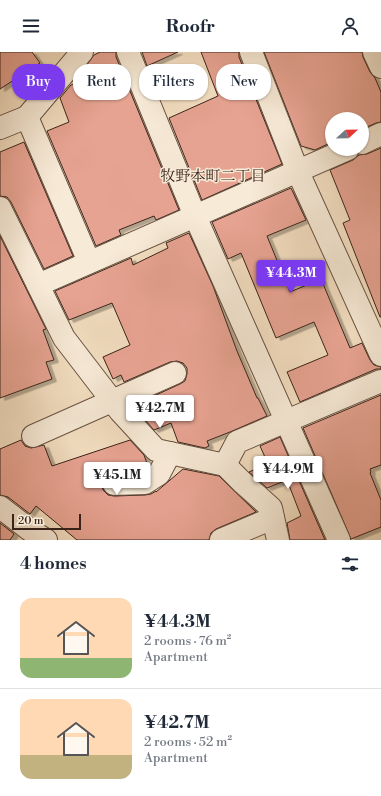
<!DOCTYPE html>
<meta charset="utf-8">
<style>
body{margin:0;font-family:"Libre Bodoni","Noto Serif JP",serif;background:#f6f6f7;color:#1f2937;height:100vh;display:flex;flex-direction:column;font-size:15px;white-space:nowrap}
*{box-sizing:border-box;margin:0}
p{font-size:13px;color:#747a83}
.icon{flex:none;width:22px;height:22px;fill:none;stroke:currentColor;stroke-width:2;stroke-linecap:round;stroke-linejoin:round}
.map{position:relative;height:488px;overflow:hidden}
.details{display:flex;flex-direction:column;background:#fff;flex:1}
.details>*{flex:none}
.hud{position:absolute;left:12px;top:12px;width:357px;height:36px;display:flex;gap:8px}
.needle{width:26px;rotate:68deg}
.buttons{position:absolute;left:325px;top:60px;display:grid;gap:8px}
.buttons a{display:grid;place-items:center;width:44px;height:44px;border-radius:50%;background:#fff;box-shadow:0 1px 3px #0004;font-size:20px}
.scale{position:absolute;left:12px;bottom:10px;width:69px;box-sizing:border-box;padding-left:4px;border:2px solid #3a2419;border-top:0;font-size:11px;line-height:14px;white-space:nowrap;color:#3a2419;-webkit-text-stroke:3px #f7ead7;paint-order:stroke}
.price{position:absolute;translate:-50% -34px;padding:0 9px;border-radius:4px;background:#fff;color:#222;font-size:13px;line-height:26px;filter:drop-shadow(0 1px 2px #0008)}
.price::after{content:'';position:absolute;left:50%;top:24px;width:12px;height:9px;margin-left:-6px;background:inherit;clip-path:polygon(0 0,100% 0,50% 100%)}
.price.selected{background:#7c3aed;color:#fff}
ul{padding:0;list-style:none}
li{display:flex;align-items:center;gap:12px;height:100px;padding:0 20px}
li+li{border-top:1px solid #e0e1e3}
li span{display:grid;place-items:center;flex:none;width:112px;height:80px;border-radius:12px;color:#555}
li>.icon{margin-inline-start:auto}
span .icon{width:48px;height:48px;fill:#fffc;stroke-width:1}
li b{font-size:17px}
h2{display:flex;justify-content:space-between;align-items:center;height:48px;padding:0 20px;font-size:17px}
.pill{padding:0 14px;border-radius:16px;background:#fff;box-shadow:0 1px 3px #0004;font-size:14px;line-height:36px}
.pill.selected{background:#7c3aed;color:#fff}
header{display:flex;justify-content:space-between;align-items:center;height:52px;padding:0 20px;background:#fff;font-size:18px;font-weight:800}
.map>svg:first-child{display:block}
.building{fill:#e7a392;stroke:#3a2419;filter:url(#shadow)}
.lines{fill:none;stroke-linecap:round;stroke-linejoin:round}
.minor-casing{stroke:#685243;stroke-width:24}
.minor{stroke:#f7ead7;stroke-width:22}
.labels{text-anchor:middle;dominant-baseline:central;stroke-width:3;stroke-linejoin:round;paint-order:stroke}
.neighbourhood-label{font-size:15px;fill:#3a2419;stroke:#f7ead7}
</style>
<header><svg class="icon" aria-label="menu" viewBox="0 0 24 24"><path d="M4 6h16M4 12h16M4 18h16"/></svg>Roofr<svg class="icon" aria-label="person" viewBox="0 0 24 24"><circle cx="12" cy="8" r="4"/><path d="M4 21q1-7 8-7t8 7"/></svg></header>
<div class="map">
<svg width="381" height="488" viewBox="0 0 381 488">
<defs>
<filter id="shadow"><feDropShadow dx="4.5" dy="2.5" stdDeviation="0" flood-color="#0004"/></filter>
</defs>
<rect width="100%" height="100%" fill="#f3dec1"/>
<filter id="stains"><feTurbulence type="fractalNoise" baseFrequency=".005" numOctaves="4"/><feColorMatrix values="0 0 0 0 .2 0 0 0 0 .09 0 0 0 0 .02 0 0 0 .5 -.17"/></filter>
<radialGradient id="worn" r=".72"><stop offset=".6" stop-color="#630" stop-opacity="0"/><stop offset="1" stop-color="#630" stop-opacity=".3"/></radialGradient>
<g class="building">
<path d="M0,0H32L40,11L0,37Z"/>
<path d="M100,0H116V5L179,158L156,168L154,164L119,178L121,183L96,194L47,79L69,70L60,46L71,33L91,25L86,14L94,3Z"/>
<path d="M142,0H178L147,14Z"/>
<path d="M201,0H239V5L282,112L202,148L169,66L218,44Z"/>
<path d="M264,0H362L363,5L370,20L375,26L381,40V70L376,71L362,77V67H332V90L315,98L301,94Z"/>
<path d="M24,90L73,204L44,217L11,150L7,145L0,144V100Z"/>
<path d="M381,96V265H380L343,171L350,168L330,118L353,108L359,103L367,102Z"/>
<path d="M291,136L306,168L267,184L290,240L321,227L350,296L362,291L370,308L374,313L381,315V317H376L300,350L287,320L328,303L314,270L276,286L241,201L228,207L212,170Z"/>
<path d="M189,181L213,234L237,299L257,346H258L267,364L230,380L207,389L209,394L205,396L178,390L171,371L154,378L136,358L134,353L180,332L185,329L187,322V316L183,311L177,309L170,310L124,330L121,323L113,327L103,305L130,293L112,251L69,268L55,239L131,206L133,213L168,196L166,191Z"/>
<path d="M0,184L46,277L43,278L54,308L46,310L52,327L0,346Z"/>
<path d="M381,343V413L370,417L371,420L370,421L381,448V475L351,487L303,376Z"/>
<path d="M280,385L325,488H290L287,471L301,464L287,428L267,436L249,420L268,412L260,394Z"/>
<path d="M21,388L25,394L31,396L44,393L52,414L130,388L144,403L148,414L141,419L114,420L107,422L103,426L102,433L103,438L108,443L114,444L145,443L151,442L156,439V440L183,417L219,424L256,460L216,477L211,481L209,488H77L36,454L30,462L8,445L0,443V397Z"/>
<path d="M0,471L14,482L10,488H0Z"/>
</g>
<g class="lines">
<defs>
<g id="minor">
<path d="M128,0L195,164L339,488"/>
<path d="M251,0L298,120L381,303"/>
<path d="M374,0L381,15"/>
<path d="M27,65L82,0"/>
<path d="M0,76L27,65L89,210"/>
<path d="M362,91L381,82"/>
<path d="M0,156L64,286L120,359L156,398L225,413L242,430L271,456L278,488"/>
<path d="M38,233L348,97"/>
<path d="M33,384L175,321"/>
<path d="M225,413L237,390L381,329"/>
<path d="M114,432L145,431L159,422L170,401"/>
<path d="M0,455L30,478L46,488"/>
<path d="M221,488L273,466"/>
</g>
</defs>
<use href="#minor" class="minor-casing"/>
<use href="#minor" class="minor"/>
</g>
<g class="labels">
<g class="neighbourhood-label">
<text x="213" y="124">牧野本町二丁目</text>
</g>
</g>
<rect width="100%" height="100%" filter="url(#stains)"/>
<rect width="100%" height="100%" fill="url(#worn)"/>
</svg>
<div class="buttons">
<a><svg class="needle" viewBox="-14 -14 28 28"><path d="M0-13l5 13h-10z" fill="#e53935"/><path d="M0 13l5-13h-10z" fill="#747a83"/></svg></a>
</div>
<div class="scale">20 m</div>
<b class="price selected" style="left:291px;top:242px">¥44.3M</b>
<b class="price" style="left:160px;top:377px">¥42.7M</b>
<b class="price" style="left:288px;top:438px">¥44.9M</b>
<b class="price" style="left:117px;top:444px">¥45.1M</b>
<div class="hud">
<a class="pill selected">Buy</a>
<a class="pill">Rent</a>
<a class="pill">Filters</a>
<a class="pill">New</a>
</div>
</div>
<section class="details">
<h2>4 homes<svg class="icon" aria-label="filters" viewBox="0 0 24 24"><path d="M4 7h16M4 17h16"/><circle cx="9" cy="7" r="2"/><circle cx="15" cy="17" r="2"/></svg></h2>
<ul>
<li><span style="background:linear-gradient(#ffd9b3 75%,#8fb573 0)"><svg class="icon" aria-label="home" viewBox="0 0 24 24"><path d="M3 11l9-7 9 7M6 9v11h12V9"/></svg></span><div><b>¥44.3M</b><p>2 rooms · 76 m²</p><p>Apartment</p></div></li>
<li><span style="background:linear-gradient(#ffd9b3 70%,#c2b280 0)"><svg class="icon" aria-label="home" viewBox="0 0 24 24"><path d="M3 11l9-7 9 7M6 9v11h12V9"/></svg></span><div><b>¥42.7M</b><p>2 rooms · 52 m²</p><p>Apartment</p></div></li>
</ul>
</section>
